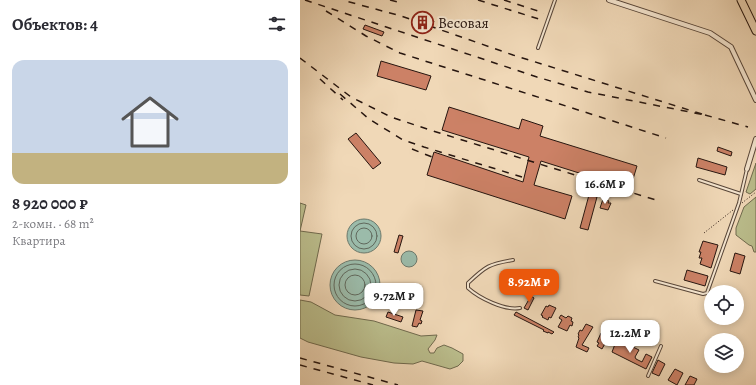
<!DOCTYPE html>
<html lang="ru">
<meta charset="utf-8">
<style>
body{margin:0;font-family:Alegreya,serif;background:#f7f7f7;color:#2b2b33;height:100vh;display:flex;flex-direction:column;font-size:15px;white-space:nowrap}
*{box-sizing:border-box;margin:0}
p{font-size:13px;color:#7c7c81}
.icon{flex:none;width:22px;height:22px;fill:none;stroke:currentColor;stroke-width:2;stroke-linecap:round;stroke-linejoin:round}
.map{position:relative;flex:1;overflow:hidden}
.drawer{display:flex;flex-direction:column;background:#fff;width:300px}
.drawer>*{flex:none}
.controls{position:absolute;left:404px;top:285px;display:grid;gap:8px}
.controls a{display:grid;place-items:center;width:40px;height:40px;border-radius:50%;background:#fff;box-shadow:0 2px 10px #0003;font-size:20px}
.price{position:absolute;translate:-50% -34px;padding:0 9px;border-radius:8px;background:#fff;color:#222;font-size:13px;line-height:26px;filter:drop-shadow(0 1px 2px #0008)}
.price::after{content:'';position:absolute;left:50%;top:24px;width:12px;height:9px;margin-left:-6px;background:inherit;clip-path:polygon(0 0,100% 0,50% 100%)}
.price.current{background:#ea580c;color:#fff}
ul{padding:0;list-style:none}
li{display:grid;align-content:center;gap:8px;height:212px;padding:0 12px}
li+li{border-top:1px solid #e1e1e2}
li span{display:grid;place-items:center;height:124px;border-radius:12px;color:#555}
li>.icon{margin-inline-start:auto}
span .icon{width:72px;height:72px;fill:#fffc;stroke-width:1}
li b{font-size:17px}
h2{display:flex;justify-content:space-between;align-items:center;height:48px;padding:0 12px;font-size:17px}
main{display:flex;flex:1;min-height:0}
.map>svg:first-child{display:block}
.green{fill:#bbbe8d;stroke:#706a4e}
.water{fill:#9bbbaa;stroke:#6c796c}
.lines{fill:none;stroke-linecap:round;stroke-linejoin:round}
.shore{stroke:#60685c;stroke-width:1}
.building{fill:#cc8166;stroke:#26150f}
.service-casing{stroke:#584639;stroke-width:4}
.minor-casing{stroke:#584639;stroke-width:6}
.trunk-casing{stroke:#26150f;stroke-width:9}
.path{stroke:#26150f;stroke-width:1;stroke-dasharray:1 2;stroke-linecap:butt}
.service{stroke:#f5e6d0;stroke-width:2}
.minor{stroke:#f5e6d0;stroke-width:4}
.trunk{stroke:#f0d8b7;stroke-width:7}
.rail{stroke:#26150f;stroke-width:1.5;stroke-dasharray:7 7;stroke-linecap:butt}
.labels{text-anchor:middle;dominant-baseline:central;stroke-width:4;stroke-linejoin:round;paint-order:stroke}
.poi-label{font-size:15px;fill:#26150f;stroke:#f5e6d0;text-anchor:start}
</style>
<main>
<section class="drawer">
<h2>Объектов: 4<svg class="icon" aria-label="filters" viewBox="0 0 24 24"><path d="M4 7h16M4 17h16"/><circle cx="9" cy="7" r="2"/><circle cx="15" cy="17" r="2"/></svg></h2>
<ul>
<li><span style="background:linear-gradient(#c9d6e8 75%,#c2b280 0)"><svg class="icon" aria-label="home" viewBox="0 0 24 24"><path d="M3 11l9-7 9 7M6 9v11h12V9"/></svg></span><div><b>8 920 000 ₽</b><p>2-комн. · 68 m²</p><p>Квартира</p></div></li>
</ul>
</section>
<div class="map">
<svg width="456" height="385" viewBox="0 0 456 385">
<rect width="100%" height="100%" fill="#f0d8b7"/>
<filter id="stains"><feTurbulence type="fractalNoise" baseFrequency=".005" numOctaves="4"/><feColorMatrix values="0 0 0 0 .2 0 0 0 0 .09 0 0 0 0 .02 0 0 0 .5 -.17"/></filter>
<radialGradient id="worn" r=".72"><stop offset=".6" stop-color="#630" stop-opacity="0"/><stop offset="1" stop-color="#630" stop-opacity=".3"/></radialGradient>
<g class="green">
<path d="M456,163V189L450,194L446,192Z"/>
<path d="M456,197V252H454L452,246L449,245L436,235V228L444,207Z"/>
<path d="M0,203L6,205L0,231L22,234L9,296L0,295Z"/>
<path d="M0,300L11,302L35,315L74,321L121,336L137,335L135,340L128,349L130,353H134L137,348L144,345L152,348L163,354V361L158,366L150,369L122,361L113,364L94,363L61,357L8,342L0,338Z"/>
</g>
<g class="water">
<circle cx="64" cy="236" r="17"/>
<circle cx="109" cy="259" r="8"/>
<circle cx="55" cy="285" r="25"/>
</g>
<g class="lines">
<g class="shore">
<circle cx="64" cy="236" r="13"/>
<circle cx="64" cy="236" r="8"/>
<circle cx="55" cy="285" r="21"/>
<circle cx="55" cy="285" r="16"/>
<circle cx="55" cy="285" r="10"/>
</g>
</g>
<g class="building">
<path d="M115,16L134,21L131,30L112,25Z"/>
<path d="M65,25L84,32L82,36L63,29Z"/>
<path d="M81,61L131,76L126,90L77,76Z"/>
<path d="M149,107L219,129L222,119L243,126L240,136L337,166L330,189L241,161L234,185L272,196L265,219L127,175L134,152L223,182L229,157L142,130Z"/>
<path d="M56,133L81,163L73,169L48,139Z"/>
<path d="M418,147L432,152L431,156L417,151Z"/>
<path d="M398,158L427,167L425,175L396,167Z"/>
<path d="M289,195L297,197L288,230L280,228Z"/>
<path d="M303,199L309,201L308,203H311L308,210L300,208Z"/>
<path d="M99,235L103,236L98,253L94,252Z"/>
<path d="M403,241L418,245L411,268L400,264L402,258H399L401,252H399Z"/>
<path d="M435,253L445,256L440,274L430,271Z"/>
<path d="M387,270L408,276L405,286L384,280Z"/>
<path d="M94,295L108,300L107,305L92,300Z"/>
<path d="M231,296L234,298L228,310L224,308Z"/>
<path d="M249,305L256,308L251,318L249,317L248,320L242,317L243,316L241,315L246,306L248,307Z"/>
<path d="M116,310L123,311L120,320L122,321L121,324L119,323L117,327L112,326Z"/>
<path d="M88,312L103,317L101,322L86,317Z"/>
<path d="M216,312L254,332L252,334L248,332V333L243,331L244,330L214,315Z"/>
<path d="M261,315L266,318L268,316L272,318L271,321L273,322L272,326L270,325L267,331L258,327L262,320L259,318Z"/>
<path d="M286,324L293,327L282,345L289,348L287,352L276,347L279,338L278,337L279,335L278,334L280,330L282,331Z"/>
<path d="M301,333L309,336L302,349L297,346L299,343L297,342Z"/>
<path d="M317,339L339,350L335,357L336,359L342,362L346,354L352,357L346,369L312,352Z"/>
<path d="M358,360L365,364L359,376L352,373Z"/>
<path d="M375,369L383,373L377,385L368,380Z"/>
<path d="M390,376L397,379L394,385H385Z"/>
</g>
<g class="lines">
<defs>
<g id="service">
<path d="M238,48L255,0"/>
<path d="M399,180L441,194"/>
<path d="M213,260C189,264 186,266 168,283V288C179,298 205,311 220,308"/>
<path d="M355,281L403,294L407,293L439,203L447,169"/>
<path d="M232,283L242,281"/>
<path d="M348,376L361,346"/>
</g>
<g id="minor">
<path d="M309,0L410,33L431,47L456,100"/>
<path d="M447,169L456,139"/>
</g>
<path id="trunk" d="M441,0L456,31"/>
</defs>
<use href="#service" class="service-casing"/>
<use href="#minor" class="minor-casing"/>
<use href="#trunk" class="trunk-casing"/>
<g class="path">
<path d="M442,203L456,192"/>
<path d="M404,233L433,210"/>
</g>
<use href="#service" class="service"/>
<use href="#minor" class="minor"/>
<use href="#trunk" class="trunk"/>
<g class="rail">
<path d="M5,0L237,77L288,92L405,115L213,55L101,16L42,0"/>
<path d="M90,0L98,2"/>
<path d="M178,0L242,20"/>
<path d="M204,0L244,13"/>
<path d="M26,11L66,36L100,53L366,138"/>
<path d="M0,58L51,97L91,117L130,130L359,201"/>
<path d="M20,79L43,100"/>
<path d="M40,94L69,119L103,140L124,147L222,177"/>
<path d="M405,115L448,127"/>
<path d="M112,149L132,157"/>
<path d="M0,358L98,385"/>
<path d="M0,365L73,385"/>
</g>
</g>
<defs>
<symbol id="building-ring" viewBox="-11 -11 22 22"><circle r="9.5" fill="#f5e6d0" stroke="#8f2418" stroke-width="1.5"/><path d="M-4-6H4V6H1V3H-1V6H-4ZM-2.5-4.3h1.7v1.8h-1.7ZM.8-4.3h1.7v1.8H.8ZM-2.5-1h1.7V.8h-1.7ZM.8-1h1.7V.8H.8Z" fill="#8f2418"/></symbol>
</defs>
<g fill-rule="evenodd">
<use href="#building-ring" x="110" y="10" width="25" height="25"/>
</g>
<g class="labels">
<g class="poi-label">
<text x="138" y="23">Весовая</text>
</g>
</g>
<rect width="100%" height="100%" filter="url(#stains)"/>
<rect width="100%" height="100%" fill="url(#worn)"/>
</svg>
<div class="controls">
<a><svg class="icon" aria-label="locate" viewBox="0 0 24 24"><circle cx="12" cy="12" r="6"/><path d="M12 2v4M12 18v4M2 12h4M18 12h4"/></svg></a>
<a><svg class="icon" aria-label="layers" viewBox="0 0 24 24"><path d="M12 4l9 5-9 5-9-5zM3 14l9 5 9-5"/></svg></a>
</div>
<b class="price" style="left:305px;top:205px">16.6M ₽</b>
<b class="price current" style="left:229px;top:303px">8.92M ₽</b>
<b class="price" style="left:94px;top:317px">9.72M ₽</b>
<b class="price" style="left:330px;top:354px">12.2M ₽</b>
</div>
</main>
